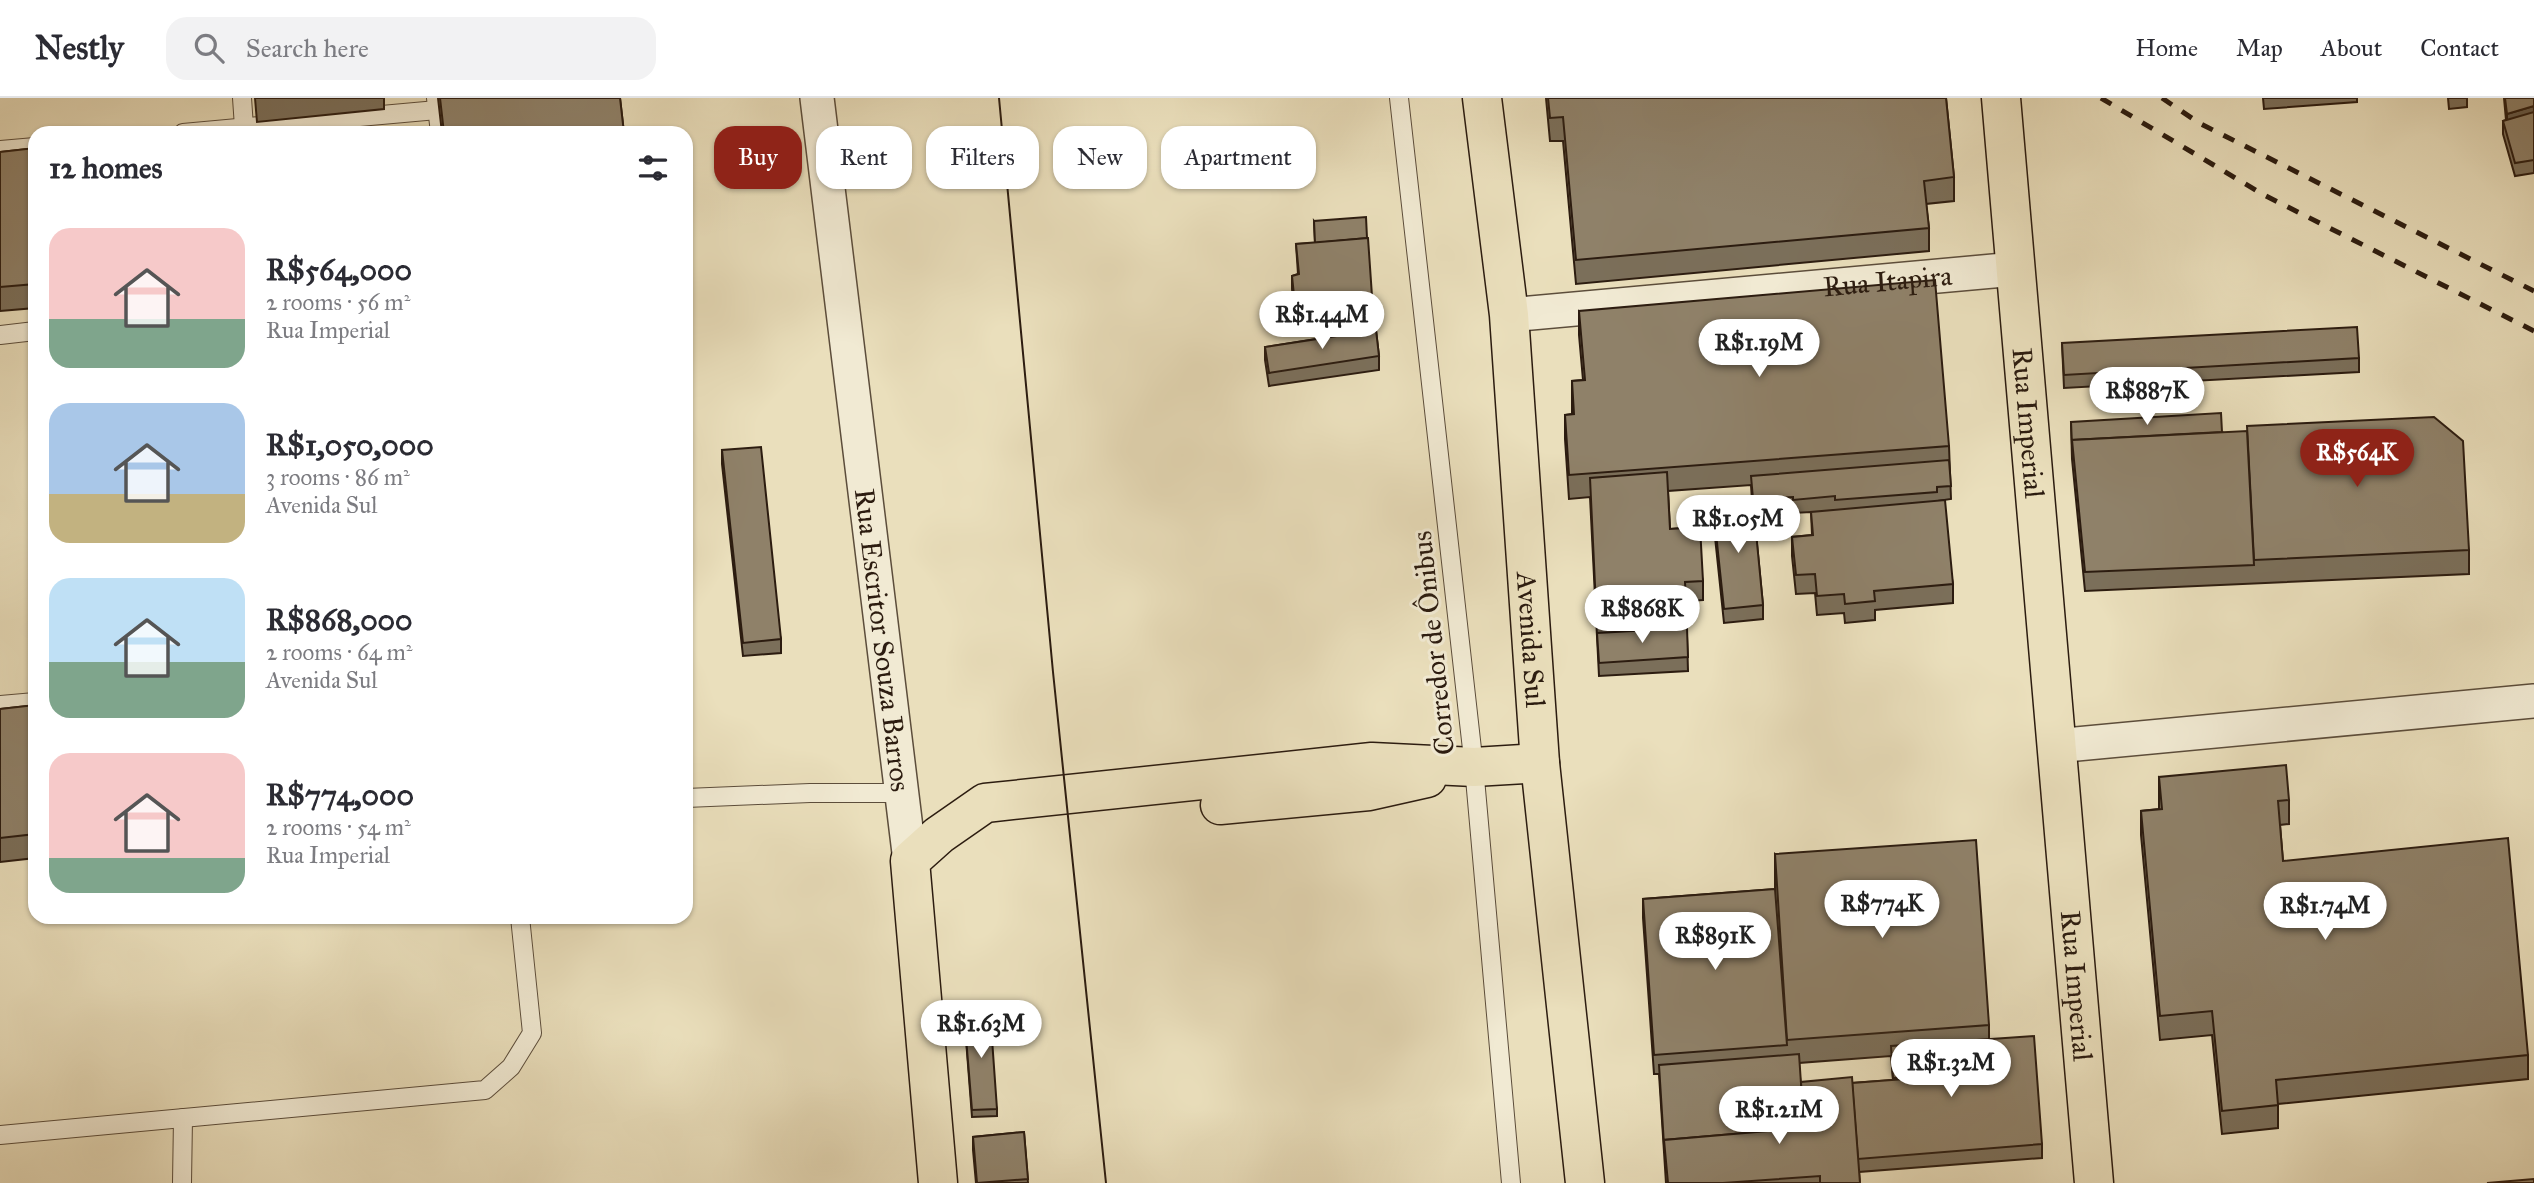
<!DOCTYPE html>
<meta charset="utf-8">
<style>
body{margin:0;font-family:"IM FELL Great Primer",serif;background:#f2f2f3;color:#2b2b33;height:100vh;display:flex;flex-direction:column;font-size:26px;white-space:nowrap}
*{box-sizing:border-box;margin:0}
p{font-size:23px;color:#7c7c81}
.icon{flex:none;width:38px;height:38px;fill:none;stroke:currentColor;stroke-width:2;stroke-linecap:round;stroke-linejoin:round}
.map{position:relative;flex:1;overflow:hidden}
.sheet{position:absolute;left:28px;top:28px;width:665px;height:798px;display:flex;flex-direction:column;background:#fff;border-radius:21px;box-shadow:0 2px 5px #0004}
.sheet>*{flex:none}
.banner{position:absolute;left:714px;top:28px;width:665px;height:63px;display:flex;gap:14px}
.price{position:absolute;translate:-50% -60px;padding:0 16px;border-radius:24px;background:#fff;color:#222;font-size:23px;line-height:46px;filter:drop-shadow(0 2px 4px #0008)}
.price::after{content:'';position:absolute;left:50%;top:42px;width:21px;height:16px;margin-left:-10px;background:inherit;clip-path:polygon(0 0,100% 0,50% 100%)}
.price.on{background:#8f2418;color:#fff}
ul{padding:0;list-style:none}
li{display:flex;align-items:center;gap:21px;height:175px;padding:0 21px}
li span{display:grid;place-items:center;flex:none;width:196px;height:140px;border-radius:21px;color:#555}
li>.icon{margin-inline-start:auto}
span .icon{width:84px;height:84px;fill:#fffc;stroke-width:1}
li b{font-size:30px}
h2{display:flex;justify-content:space-between;align-items:center;height:84px;padding:0 21px;font-size:30px}
.pill{padding:0 24px;border-radius:21px;background:#fff;box-shadow:0 2px 5px #0004;font-size:24px;line-height:63px}
.pill.on{background:#8f2418;color:#fff}
header{display:flex;align-items:center;gap:42px;box-sizing:border-box;height:98px;padding:0 35px;background:#fff;border-bottom:2px solid #e1e1e2}
header strong{font-size:33px}
nav{display:flex;gap:38px;margin-inline-start:auto;font-size:24px}
.search{width:490px;height:63px;background:#f2f2f3;display:flex;align-items:center;gap:18px;box-sizing:border-box;padding:0 24px;border-radius:21px;color:#7c7c81;font-size:26px}
.map>svg:first-child{display:block}
.lines{fill:none;stroke-linecap:round;stroke-linejoin:round}
.lane-casing{stroke:#5c4d3b;stroke-width:20}
.street-casing{stroke:#5c4d3b;stroke-width:36}
.primary-casing{stroke:#2c1c10;stroke-width:41}
.highway-casing{stroke:#2c1c10;stroke-width:41}
.lane{stroke:#f1ead3;stroke-width:18}
.street{stroke:#f1ead3;stroke-width:33}
.primary{stroke:#eadfbc;stroke-width:38}
.highway{stroke:#eadfbc;stroke-width:38}
.tram{stroke:#2c1c10;stroke-width:2}
.rail{stroke:#2c1c10;stroke-width:5;stroke-dasharray:12 12;stroke-linecap:butt}
.wall{fill:#7b6f5a;stroke:#2c1c10;stroke-width:2;fill-rule:evenodd}
.shaded-wall{fill:#645a4a;stroke:#2c1c10;stroke-width:2}
.building{fill:#8f8169;stroke:#2c1c10;stroke-width:2}
.labels{text-anchor:middle;dominant-baseline:central;stroke-width:6;stroke-linejoin:round;paint-order:stroke}
.street-label{font-size:28px;fill:#2c1c10;stroke:#f1ead3}
</style>
<header>
<strong>Nestly</strong>
<div class="search"><svg class="icon" aria-label="search" viewBox="0 0 24 24"><circle cx="10" cy="10" r="6"/><path d="M15 15l6 6"/></svg>Search here</div>
<nav><a>Home</a><a>Map</a><a>About</a><a>Contact</a></nav>
</header>
<div class="map">
<svg width="2534" height="1085" viewBox="0 0 2534 1085">
<rect width="100%" height="100%" fill="#eadfbc"/>
<filter id="stains"><feTurbulence type="fractalNoise" baseFrequency=".00286" numOctaves="4"/><feColorMatrix values="0 0 0 0 .2 0 0 0 0 .09 0 0 0 0 .02 0 0 0 .5 -.17"/></filter>
<radialGradient id="worn" r=".72"><stop offset=".6" stop-color="#630" stop-opacity="0"/><stop offset="1" stop-color="#630" stop-opacity=".3"/></radialGradient>
<g class="lines">
<defs>
<g id="lane">
<path d="M242,0L244,29"/>
<path d="M436,0L440,35"/>
<path d="M1399,0L1474,669L1511,1085"/>
<path d="M183,35L437,12"/>
<path d="M0,52L35,49"/>
<path d="M0,237L35,233"/>
<path d="M0,607L35,604"/>
<path d="M686,700L810,695H901"/>
<path d="M0,1037L485,992L511,969L532,935L520,819"/>
<path d="M182,1085L183,1020"/>
</g>
<g id="street">
<path id="s1" d="M817,0L910,763"/>
<path id="s2" d="M1509,217L2015,171"/>
<path d="M2055,648L2534,603"/>
</g>
<g id="primary">
<path d="M1220,707L1369,693L1427,680"/>
<path d="M938,1085L910,763L939,737L985,705L1372,664L1474,669L1540,665"/>
</g>
<g id="highway">
<path id="s3" d="M1482,0L1509,217L1540,665L1585,1085"/>
<path id="s4" d="M2001,0L2094,1085"/>
</g>
</defs>
<use href="#lane" class="lane-casing"/>
<use href="#street" class="street-casing"/>
<use href="#primary" class="primary-casing"/>
<use href="#highway" class="highway-casing"/>
<use href="#lane" class="lane"/>
<use href="#street" class="street"/>
<use href="#primary" class="primary"/>
<use href="#highway" class="highway"/>
<path class="tram" d="M999,0L1053,574L1106,1085"/>
<g class="rail">
<path d="M2101,0L2264,97L2534,233"/>
<path d="M2162,0L2199,25L2534,193"/>
</g>
</g>
<g class="wall">
<path d="M255,0H384V11L257,24Z"/>
<path d="M438,0H620L624,35H442Z"/>
<path d="M1546,0H1946L1954,79V103L1926,106L1929,130V153L1576,186L1563,43H1550Z"/>
<path d="M2263,0H2357V4L2264,11Z"/>
<path d="M2448,0H2467V9L2449,11Z"/>
<path d="M2504,0H2534V75L2515,78L2503,36V23L2506,22Z"/>
<path d="M35,50V210L0,213V54Z"/>
<path d="M1314,123L1372,198L1379,258V272L1269,288L1265,262V249L1329,239L1326,217L1295,221L1292,191V178L1298,176L1296,146L1315,145Z"/>
<path d="M1579,213L1949,348L1951,401L1937,403L1953,486V505L1875,512V522L1845,525L1844,515L1817,517L1815,495L1796,496L1792,458V439L1812,437L1811,414L1793,415V412L1754,415L1763,507V521L1724,525L1713,420V407L1752,403L1751,387L1668,393L1670,431L1683,430V411L1703,483V502L1686,503L1688,573L1599,578L1590,399L1569,401L1565,341V317L1572,316V283L1583,282L1579,237Z"/>
<path d="M2062,245L2359,260V274L2064,290Z"/>
<path d="M2071,324L2222,334L2469,452V476L2085,493L2072,361Z"/>
<path d="M722,352L781,541V555L743,558L722,366Z"/>
<path d="M35,607V760L0,764V611Z"/>
<path d="M2159,679L2289,702V726L2280,727L2283,763L2528,957V981L2278,1006V1030L2222,1036L2212,937L2160,942L2141,737V713L2159,711Z"/>
<path d="M1775,756L1989,927V941L2042,1046V1060L1859,1074L1860,1085H1666L1659,976H1654L1643,820V801L1775,791ZM1891,958L1893,982L1852,985L1801,992L1799,965Z"/>
<path d="M964,915L997,1011V1018L972,1019Z"/>
<path d="M1024,1034L1028,1085H976L973,1052V1039Z"/>
</g>
<path class="shaded-wall" d="M2534,8V22L2507,30V16Z"/>
<g class="building">
<path d="M440,0H620L624,35H444Z"/>
<path d="M1548,0H1946L1954,79L1924,83L1929,130L1576,162L1563,19L1550,20Z"/>
<path d="M2505,0H2534V8L2507,16Z"/>
<path d="M2534,14V62L2515,65L2503,23Z"/>
<path d="M228,32V35H194Z"/>
<path d="M35,50V186L0,189V54Z"/>
<path d="M1366,119L1367,140L1315,145L1314,123Z"/>
<path d="M1368,140L1372,198L1295,207L1292,178L1299,176L1296,146Z"/>
<path d="M1935,182L1949,348L1569,377L1565,317L1574,316L1572,283L1585,282L1579,213Z"/>
<path d="M1372,205L1375,232L1330,239L1326,210Z"/>
<path d="M2357,229L2359,260L2064,277L2062,245Z"/>
<path d="M1376,232L1379,258L1269,275L1265,249Z"/>
<path d="M2221,315L2222,334L2072,342V347L2071,324Z"/>
<path d="M2434,319L2463,343L2469,452L2254,462L2247,328Z"/>
<path d="M2247,333L2254,467L2085,474L2072,342Z"/>
<path d="M761,349L781,541L743,545L722,352Z"/>
<path d="M1949,362L1951,388L1937,389V394L1835,402V398L1793,402V399L1753,401L1751,378Z"/>
<path d="M1667,374L1670,431L1685,430L1683,411L1699,410L1703,483L1685,484L1687,524L1597,530L1590,380Z"/>
<path d="M1945,402L1953,486L1874,493L1875,503L1845,506L1844,496L1817,498L1815,476L1796,477L1792,439L1813,437L1811,414Z"/>
<path d="M1753,403L1763,507L1724,511L1713,407Z"/>
<path d="M1687,530L1688,559L1599,565L1597,535Z"/>
<path d="M35,607V736L0,740V611Z"/>
<path d="M2286,667L2289,702L2278,703L2283,763L2508,740L2528,957L2276,982L2278,1007L2222,1013L2212,913L2160,918L2141,713L2162,711L2159,679Z"/>
<path d="M1976,742L1989,927L1787,942L1775,756Z"/>
<path d="M1775,791L1787,947L1654,957L1643,801Z"/>
<path d="M990,913L997,1011L972,1012L964,915Z"/>
<path d="M2034,938L2042,1046L1858,1061L1852,985L1958,977L1893,980L1891,948Z"/>
<path d="M1799,956L1804,1030L1664,1042V1047L1659,967Z"/>
<path d="M1852,979L1860,1085H1820V1078L1723,1085H1668L1664,1042L1804,1030L1801,984Z"/>
<path d="M1024,1034L1028,1081L977,1085L973,1039Z"/>
<path d="M2534,1081V1085H2487Z"/>
</g>
<g class="labels">
<g class="street-label">
<text stroke="none"><textPath href="#s2" startOffset="380">Rua Itapira</textPath></text>
<text stroke="none"><textPath href="#s4" startOffset="326">Rua Imperial</textPath></text>
<text stroke="none"><textPath href="#s1" startOffset="546">Rua Escritor Souza Barros</textPath></text>
<text stroke="none"><textPath href="#s3" startOffset="544">Avenida Sul</textPath></text>
<text transform="translate(1433 545) rotate(-96)">Corredor de Ônibus</text>
<text stroke="none"><textPath href="#s4" startOffset="891">Rua Imperial</textPath></text>
</g>
</g>
<rect width="100%" height="100%" filter="url(#stains)"/>
<rect width="100%" height="100%" fill="url(#worn)"/>
</svg>
<b class="price" style="left:1322px;top:253px">R$1.44M</b>
<b class="price" style="left:1759px;top:281px">R$1.19M</b>
<b class="price" style="left:2147px;top:329px">R$887K</b>
<b class="price on" style="left:2357px;top:391px">R$564K</b>
<b class="price" style="left:1738px;top:457px">R$1.05M</b>
<b class="price" style="left:1642px;top:547px">R$868K</b>
<b class="price" style="left:1882px;top:842px">R$774K</b>
<b class="price" style="left:2325px;top:844px">R$1.74M</b>
<b class="price" style="left:1715px;top:874px">R$891K</b>
<b class="price" style="left:981px;top:962px">R$1.63M</b>
<b class="price" style="left:1951px;top:1001px">R$1.32M</b>
<b class="price" style="left:1779px;top:1048px">R$1.21M</b>
<div class="banner">
<a class="pill on">Buy</a>
<a class="pill">Rent</a>
<a class="pill">Filters</a>
<a class="pill">New</a>
<a class="pill">Apartment</a>
</div>
<section class="sheet">
<h2>12 homes<svg class="icon" aria-label="filters" viewBox="0 0 24 24"><path d="M4 7h16M4 17h16"/><circle cx="9" cy="7" r="2"/><circle cx="15" cy="17" r="2"/></svg></h2>
<ul>
<li><span style="background:linear-gradient(#f6c9c9 65%,#7fa58c 0)"><svg class="icon" aria-label="home" viewBox="0 0 24 24"><path d="M3 11l9-7 9 7M6 9v11h12V9"/></svg></span><div><b>R$564,000</b><p>2 rooms · 56 m²</p><p>Rua Imperial</p></div></li>
<li><span style="background:linear-gradient(#a9c7e8 65%,#c2b280 0)"><svg class="icon" aria-label="home" viewBox="0 0 24 24"><path d="M3 11l9-7 9 7M6 9v11h12V9"/></svg></span><div><b>R$1,050,000</b><p>3 rooms · 86 m²</p><p>Avenida Sul</p></div></li>
<li><span style="background:linear-gradient(#bfe0f5 60%,#7fa58c 0)"><svg class="icon" aria-label="home" viewBox="0 0 24 24"><path d="M3 11l9-7 9 7M6 9v11h12V9"/></svg></span><div><b>R$868,000</b><p>2 rooms · 64 m²</p><p>Avenida Sul</p></div></li>
<li><span style="background:linear-gradient(#f6c9c9 75%,#7fa58c 0)"><svg class="icon" aria-label="home" viewBox="0 0 24 24"><path d="M3 11l9-7 9 7M6 9v11h12V9"/></svg></span><div><b>R$774,000</b><p>2 rooms · 54 m²</p><p>Rua Imperial</p></div></li>
</ul>
</section>
</div>
